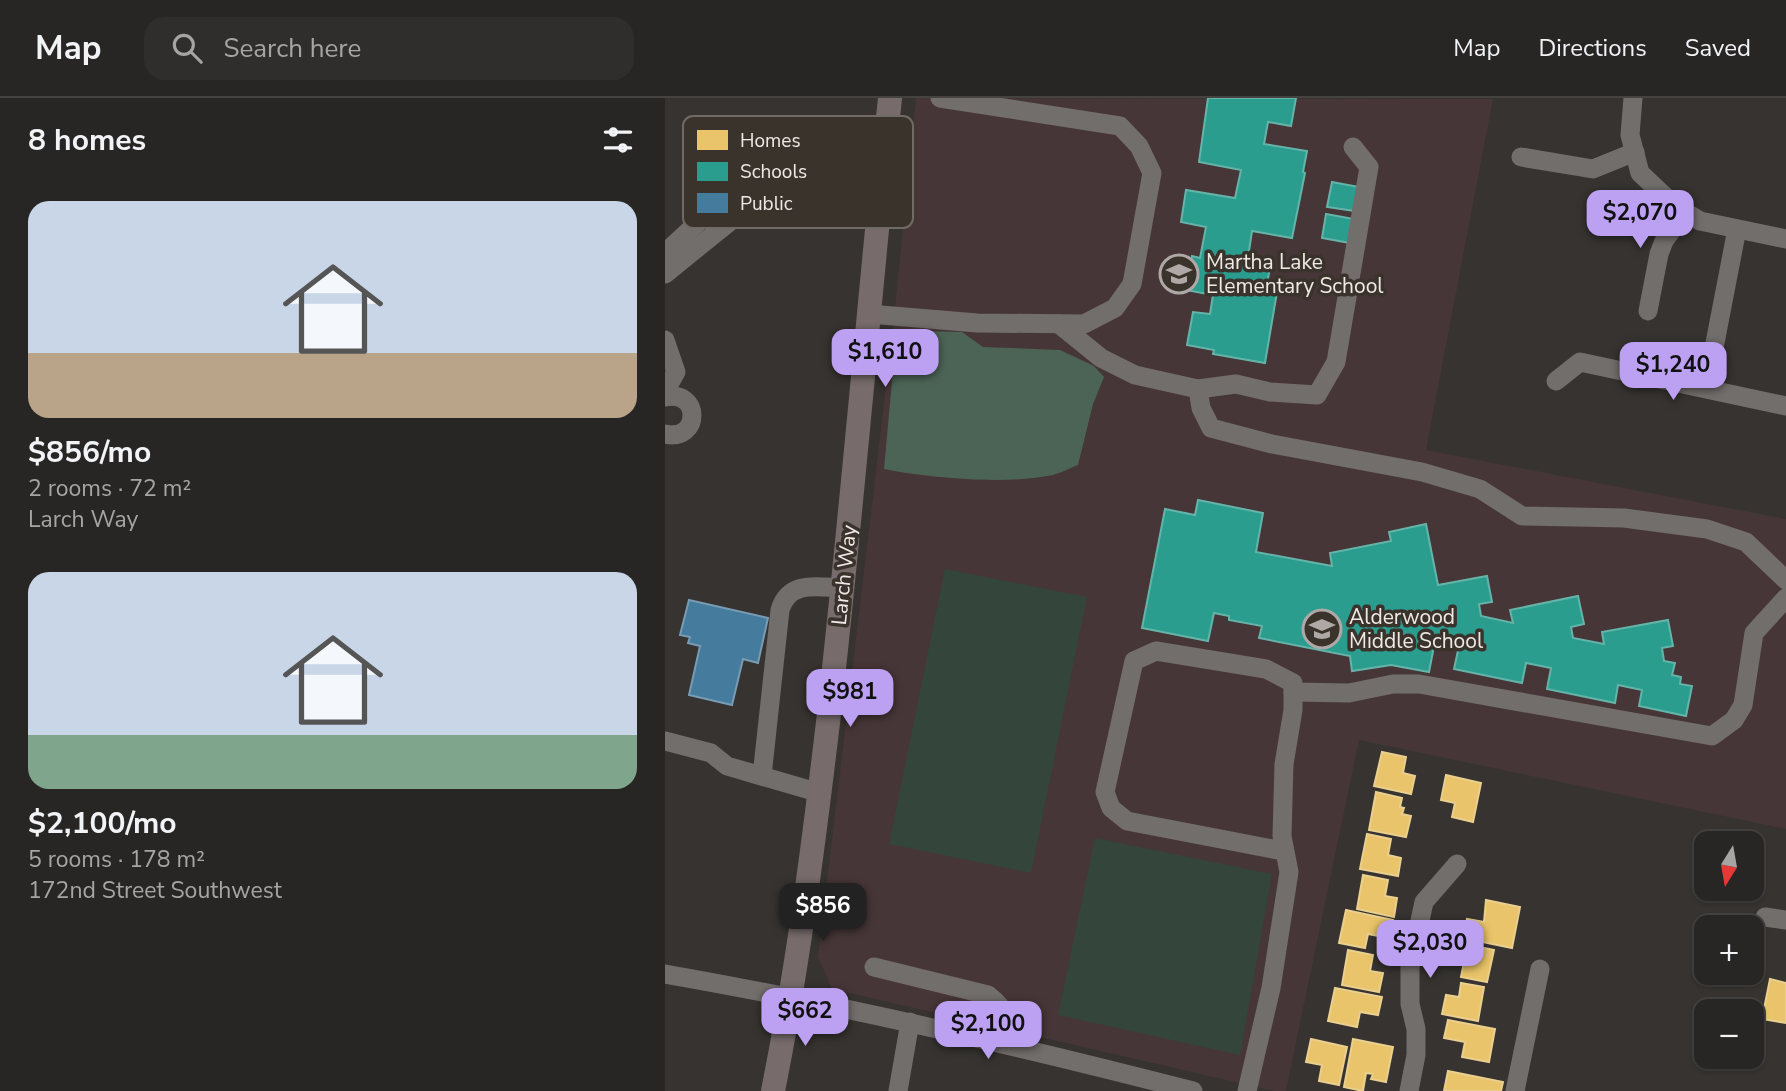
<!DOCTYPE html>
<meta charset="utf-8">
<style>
body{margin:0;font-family:"Nunito Sans",sans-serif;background:#302e2c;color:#f1f3f6;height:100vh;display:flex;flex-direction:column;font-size:26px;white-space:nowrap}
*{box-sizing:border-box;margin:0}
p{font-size:23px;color:#a5a5a6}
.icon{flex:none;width:38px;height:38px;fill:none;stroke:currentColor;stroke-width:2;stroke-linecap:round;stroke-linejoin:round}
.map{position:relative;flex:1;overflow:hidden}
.sheet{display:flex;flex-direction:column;background:#282624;width:665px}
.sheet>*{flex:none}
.needle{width:46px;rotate:191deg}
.buttons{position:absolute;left:1029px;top:733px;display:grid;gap:14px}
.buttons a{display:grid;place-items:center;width:70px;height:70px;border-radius:14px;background:#282624;box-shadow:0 2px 5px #0004,0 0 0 2px #444341;font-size:35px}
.price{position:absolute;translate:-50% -60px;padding:0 16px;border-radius:14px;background:#bca0f2;color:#111;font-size:23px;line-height:46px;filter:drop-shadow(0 2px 4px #0008)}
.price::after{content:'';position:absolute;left:50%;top:42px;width:21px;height:16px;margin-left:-10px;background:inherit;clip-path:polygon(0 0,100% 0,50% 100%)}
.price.active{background:#222;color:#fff}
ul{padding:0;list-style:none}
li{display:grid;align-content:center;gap:14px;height:371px;padding:0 28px}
li span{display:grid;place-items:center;height:217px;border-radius:21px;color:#555}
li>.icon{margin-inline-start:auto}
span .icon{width:126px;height:126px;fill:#fffc;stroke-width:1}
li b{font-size:30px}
h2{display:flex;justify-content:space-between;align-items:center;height:84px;padding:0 28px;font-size:30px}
header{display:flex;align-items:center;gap:42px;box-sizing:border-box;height:98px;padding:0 35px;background:#282624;border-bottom:2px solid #444341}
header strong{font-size:33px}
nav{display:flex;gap:38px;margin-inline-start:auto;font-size:24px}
.search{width:490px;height:63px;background:#302e2c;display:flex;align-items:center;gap:18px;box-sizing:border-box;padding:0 24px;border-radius:21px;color:#a5a5a6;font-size:26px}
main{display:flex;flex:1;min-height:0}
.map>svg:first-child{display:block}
.education{fill:#473637}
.green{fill:#34453b}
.forest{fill:#4c6456}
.homes{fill:#e9c46a;stroke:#eacf8f;stroke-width:2}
.schools{fill:#2a9d8f;stroke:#65b4a9;stroke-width:2}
.public{fill:#457b9d;stroke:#789cb3;stroke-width:2}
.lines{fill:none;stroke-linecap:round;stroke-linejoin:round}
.minor{stroke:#726e6c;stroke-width:19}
.major{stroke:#776c6b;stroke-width:24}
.labels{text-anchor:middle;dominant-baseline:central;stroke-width:7;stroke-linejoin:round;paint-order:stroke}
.poi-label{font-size:21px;fill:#eee9e5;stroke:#3a332c;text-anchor:start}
.street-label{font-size:21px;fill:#eee9e5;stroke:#3a332c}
.key{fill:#3a332c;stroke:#706a64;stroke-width:2}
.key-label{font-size:19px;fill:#eee9e5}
</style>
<header>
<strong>Map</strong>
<div class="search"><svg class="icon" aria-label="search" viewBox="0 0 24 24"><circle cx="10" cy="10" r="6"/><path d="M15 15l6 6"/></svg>Search here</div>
<nav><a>Map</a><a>Directions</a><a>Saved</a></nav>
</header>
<main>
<section class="sheet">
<h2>8 homes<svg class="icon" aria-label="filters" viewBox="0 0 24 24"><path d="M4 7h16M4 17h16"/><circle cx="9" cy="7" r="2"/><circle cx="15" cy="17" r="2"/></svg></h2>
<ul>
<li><span style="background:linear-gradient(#c9d6e8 70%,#b9a48a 0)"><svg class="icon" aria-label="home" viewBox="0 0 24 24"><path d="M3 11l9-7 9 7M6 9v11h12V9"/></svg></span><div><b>$856/mo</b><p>2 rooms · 72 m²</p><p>Larch Way</p></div></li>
<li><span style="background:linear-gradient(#c9d6e8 75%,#7fa58c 0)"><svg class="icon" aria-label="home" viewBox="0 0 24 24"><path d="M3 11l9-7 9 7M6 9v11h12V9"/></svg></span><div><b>$2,100/mo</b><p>5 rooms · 178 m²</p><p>172nd Street Southwest</p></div></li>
</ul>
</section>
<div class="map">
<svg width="1121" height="993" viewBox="0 0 1121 993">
<rect width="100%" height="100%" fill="#363330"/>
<path class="education" d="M251,0L828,1L761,352L1121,421V731L694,642L621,993H609L167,891L153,859L228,230Z"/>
<g class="green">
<path d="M280,471L422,499L366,775L224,746Z"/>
<path d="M430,740L607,776L575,957L393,917Z"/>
</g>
<path class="forest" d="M257,233L297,234L318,249L395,252L429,268L439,279L428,306L413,367C405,370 396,375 388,377C341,387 265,380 219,371L229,261L237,238Z"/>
<g class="homes">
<path d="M717,654L741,659L738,675L750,678L746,696L709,688Z"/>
<path d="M781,677L816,685L808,724L787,719L790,705L776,702Z"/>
<path d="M711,694L737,700L735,709L739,710L737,716L746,718L741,739L704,732Z"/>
<path d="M702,736L726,741L723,757L736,760L733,778L695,771Z"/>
<path d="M698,777L723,782L720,798L732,800L729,819L692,811Z"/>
<path d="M821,802L855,809L847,850L798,840L802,821L819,824Z"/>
<path d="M681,812L728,822L724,840L703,836L700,850L674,845Z"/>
<path d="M781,842L829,852L822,884L796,879L799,864L778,860Z"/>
<path d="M683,852L708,857L705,873L718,875L714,894L677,887Z"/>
<path d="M1105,881L1121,885V925L1097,921Z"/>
<path d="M796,885L819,889L813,923L777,916L781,897L794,899Z"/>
<path d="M670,890L717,899L713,917L695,914L692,929L663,923Z"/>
<path d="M783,922L830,931L824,964L797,959L800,944L779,940Z"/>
<path d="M646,941L682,949L674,987L654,983L657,967L641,964Z"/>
<path d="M688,941L728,949L721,984L706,981L708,976L701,975L698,993L679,989Z"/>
<path d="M783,973L838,984L836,993H779Z"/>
</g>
<g class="schools">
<path d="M543,0H631L626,28L603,24L599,46L642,53L638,74L640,75L627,140L587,133L583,160L606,164L602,186L613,188L600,265L548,256L549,252L522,247L528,214L545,216L548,197L521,192L527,158L535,160L541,129L516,124L521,92L570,100L576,72L534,64Z"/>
<path d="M667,84L694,89L690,113L662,109Z"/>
<path d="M661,116L689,121L685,145L657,140Z"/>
<path d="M533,402L598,415L591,454L667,468L665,455L726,443L724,434L761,426L773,487L822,478L827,504L814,506L816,518L848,525L845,512L913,498L919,526L906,529L908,540L939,546L937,534L1003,522L1008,548L997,550L999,563L1010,565L1007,577L1016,579L1015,586L1027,588L1021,618L974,608L977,592L953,587L950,605L882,591L886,570L861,565L857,585L789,571L794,548L770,543L764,574L726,567L687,573L685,558L594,540L597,528L564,522V518L549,515L543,543L477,530L500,411L530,417Z"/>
</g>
<path class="public" d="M24,502L103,520L93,565L78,561L67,607L24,597L35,548L23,545L25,539L15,537Z"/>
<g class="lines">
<g class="minor">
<path d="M968,0L965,37L975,75L1010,108L1035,123L1121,141"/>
<path d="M856,59L928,71L970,54"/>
<path d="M0,155L40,118L66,101L84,95L125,91L167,93L214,106"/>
<path d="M0,176L68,121L87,113L108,109L173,111L208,107"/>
<path d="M983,213L994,156L999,143L1020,114"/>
<path d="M204,216L312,225L419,226L450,210L467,186L487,75L474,48L455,28L275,0"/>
<path d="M394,226L436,260L470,277L533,291L536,310L546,330L607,346L757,374L815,391L857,418L959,420L1042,431L1081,444L1121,482"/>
<path d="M0,242L11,274L3,288L4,298"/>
<path d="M1049,250L1072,131"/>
<path d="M891,283L915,264L1121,308"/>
<path d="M533,291L571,286L605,294L652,297L671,264L704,69L688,49"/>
<path d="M0,299C36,291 36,344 0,336"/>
<path d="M628,594L684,595L728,586H754L1047,638L1069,622L1078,607L1089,535L1121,500"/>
<path d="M0,643L46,655L62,668L155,695"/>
<path d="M97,678L115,512C124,482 152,489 178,490"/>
<path d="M1100,819L1121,822"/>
<path d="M209,869L323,897C344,914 345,921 339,946"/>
<path d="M0,876C178,907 353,948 528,993"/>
<path d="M233,993L245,924"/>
<path d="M582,993L606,890L624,774L617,738L619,666L628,612V585L601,571L491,553L469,563L440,694L446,710L462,723L618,753"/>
<path d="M744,993L751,957V931L745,906V869L759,804L792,766"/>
<path d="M850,993L875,871"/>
</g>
<path class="major" d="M108,993C133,868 149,743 164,616C187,411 204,205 225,0"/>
</g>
<defs>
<symbol id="school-ring" viewBox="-11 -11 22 22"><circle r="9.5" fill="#3a332c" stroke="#aea9a6" stroke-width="1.5"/><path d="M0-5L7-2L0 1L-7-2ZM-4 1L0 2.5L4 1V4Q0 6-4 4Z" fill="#aea9a6"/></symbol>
</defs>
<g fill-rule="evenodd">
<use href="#school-ring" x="492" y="154" width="44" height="44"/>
<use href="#school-ring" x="635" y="509" width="44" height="44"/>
</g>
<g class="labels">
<g class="poi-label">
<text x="541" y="164">Martha Lake<tspan x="541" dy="24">Elementary School</tspan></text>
<text x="684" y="519">Alderwood<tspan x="684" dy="24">Middle School</tspan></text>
</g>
<g class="street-label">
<text transform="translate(179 477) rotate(-84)">Larch Way</text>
</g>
</g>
<rect x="18" y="18" width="230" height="112" rx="10" class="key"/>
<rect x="32" y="32" width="31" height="20" fill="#e9c46a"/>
<rect x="32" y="64" width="31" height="19" fill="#2a9d8f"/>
<rect x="32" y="95" width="31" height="20" fill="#457b9d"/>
<g class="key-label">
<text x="75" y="49">Homes</text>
<text x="75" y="80">Schools</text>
<text x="75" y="112">Public</text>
</g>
</svg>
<div class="buttons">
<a><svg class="needle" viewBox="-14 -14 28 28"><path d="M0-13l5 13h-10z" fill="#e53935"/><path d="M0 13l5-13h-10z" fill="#a5a5a6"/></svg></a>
<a>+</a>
<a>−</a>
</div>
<b class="price" style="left:975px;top:152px">$2,070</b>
<b class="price" style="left:220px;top:291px">$1,610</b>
<b class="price" style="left:1008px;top:304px">$1,240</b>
<b class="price" style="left:185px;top:631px">$981</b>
<b class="price active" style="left:158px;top:845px">$856</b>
<b class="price" style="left:765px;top:882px">$2,030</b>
<b class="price" style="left:140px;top:950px">$662</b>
<b class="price" style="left:323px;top:963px">$2,100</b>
</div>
</main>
